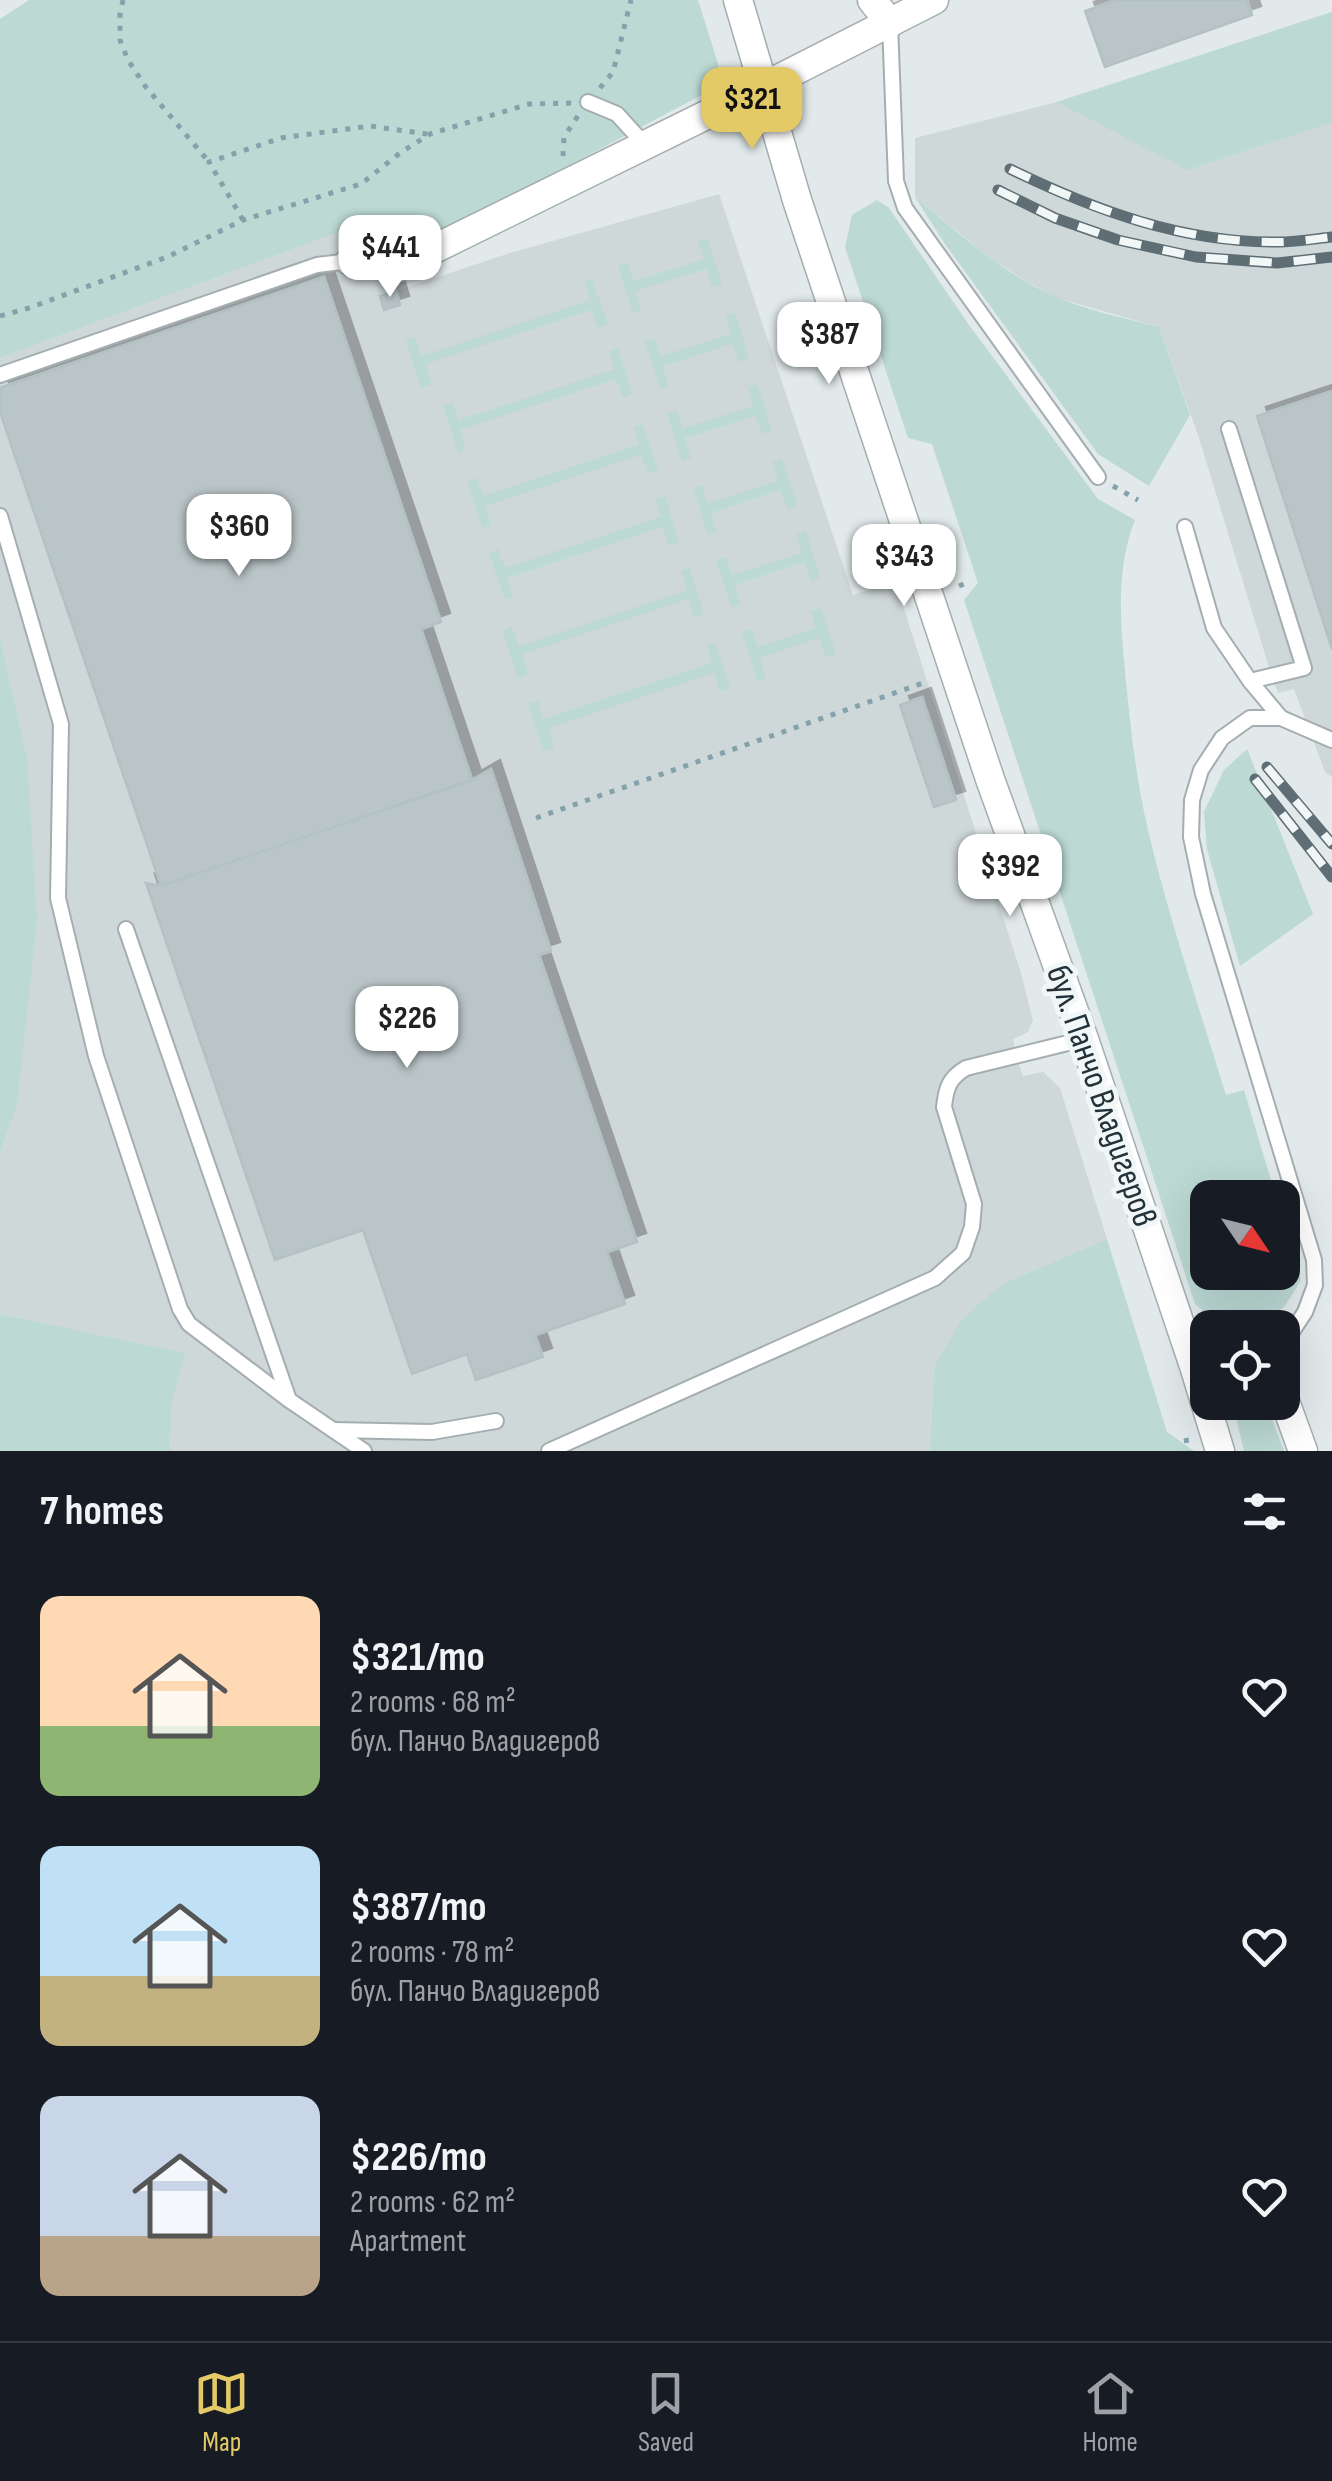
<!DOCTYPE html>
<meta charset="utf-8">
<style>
body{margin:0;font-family:"Sofia Sans Condensed",sans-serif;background:#242831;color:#f1f3f6;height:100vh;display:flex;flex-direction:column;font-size:38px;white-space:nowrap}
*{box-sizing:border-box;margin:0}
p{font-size:32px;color:#9ea1a6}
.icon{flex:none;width:55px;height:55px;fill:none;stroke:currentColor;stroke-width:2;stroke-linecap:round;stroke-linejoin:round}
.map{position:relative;height:1451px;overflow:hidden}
.panel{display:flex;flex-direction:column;background:#171b24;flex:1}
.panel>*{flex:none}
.needle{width:65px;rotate:125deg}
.controls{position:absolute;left:1190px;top:1180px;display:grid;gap:20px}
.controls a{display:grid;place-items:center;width:110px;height:110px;border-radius:20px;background:#171b24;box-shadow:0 10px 40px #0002;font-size:50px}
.price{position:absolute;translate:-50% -85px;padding:0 22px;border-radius:20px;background:#fff;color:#222;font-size:32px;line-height:65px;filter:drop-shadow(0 2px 5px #0008)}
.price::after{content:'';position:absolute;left:50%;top:60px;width:30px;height:22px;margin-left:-15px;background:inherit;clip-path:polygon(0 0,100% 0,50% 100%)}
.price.current{background:#e3ca66;color:#111}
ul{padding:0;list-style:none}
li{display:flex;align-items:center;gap:30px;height:250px;padding:0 40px}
li span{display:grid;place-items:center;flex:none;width:280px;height:200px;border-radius:20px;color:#555}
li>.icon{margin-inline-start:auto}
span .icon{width:120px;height:120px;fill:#fffc;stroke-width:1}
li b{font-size:42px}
h2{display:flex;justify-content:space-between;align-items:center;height:120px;padding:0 40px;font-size:42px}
.dock{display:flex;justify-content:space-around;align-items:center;height:140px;border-top:2px solid #363941;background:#171b24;font-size:28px;color:#9ea1a6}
.dock a{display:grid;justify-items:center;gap:5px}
.dock .current{color:#e3ca66}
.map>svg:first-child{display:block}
.built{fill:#cfd8d9}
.green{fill:#bcd9d4}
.building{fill:#bac5c7;stroke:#b4c1c3;stroke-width:2.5;filter:url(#shadow)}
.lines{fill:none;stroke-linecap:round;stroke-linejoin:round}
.service-casing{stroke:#a4aeb1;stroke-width:18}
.minor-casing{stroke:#a4aeb1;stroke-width:31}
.tertiary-casing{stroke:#a4aeb1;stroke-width:31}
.path{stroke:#85a1aa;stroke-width:5;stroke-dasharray:5 8;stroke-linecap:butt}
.service{stroke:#fff;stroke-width:14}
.minor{stroke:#fff;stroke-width:28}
.tertiary{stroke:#fff;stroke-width:28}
.rail-casing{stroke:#5e6e74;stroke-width:11}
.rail{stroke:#f1f7f7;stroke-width:8;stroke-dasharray:22;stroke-linecap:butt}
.labels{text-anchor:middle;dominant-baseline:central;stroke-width:10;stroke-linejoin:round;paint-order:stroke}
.street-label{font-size:35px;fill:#233239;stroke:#f1f7f7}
</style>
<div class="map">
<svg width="1332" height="1451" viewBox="0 0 1332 1451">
<defs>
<filter id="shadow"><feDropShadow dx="9" dy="-9" stdDeviation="0" flood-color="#0004"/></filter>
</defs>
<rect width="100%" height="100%" fill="#e1e9ea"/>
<g class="built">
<path d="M1332,12V777L1325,772L1294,689L1278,693L1272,677L1199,438L1159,327L1057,298L1026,281L990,258L915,197V138L1057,102Z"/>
<path d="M719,194L853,595L895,581L1021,973L1033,1020L1028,1032L1013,1039L1016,1056L1023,1076L1043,1072L1060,1088L1107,1239L1000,1285L934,1367L930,1451H170L172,1403L184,1353L0,1314V1153L17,1106L27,757L0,637V358L366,222L396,291L510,253Z"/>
</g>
<g class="green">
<path d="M29,0H698L724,83L386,263L366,222L0,358V19Z"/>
<path d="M1332,12V122L1188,170L1057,102Z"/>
<path d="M915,197C959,233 1002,273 1054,296C1085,310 1125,318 1159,327L1190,415L1149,486L1098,454L945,244Z"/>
<path d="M877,200L889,208L969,325L1098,499L1135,520C1116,567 1120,621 1125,671C1130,724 1136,779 1148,830C1169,919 1199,1007 1226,1095L1244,1090L1276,1197L1208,1198V1272H1282L1283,1219L1301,1280L1285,1306L1269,1317L1228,1324L1215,1321L1195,1304L964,600L978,583L932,444L908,438L845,247L852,215Z"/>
<path d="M707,238L722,284L712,287L706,269L636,291L641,311L633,313L618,266L627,263L634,281L704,259L698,240Z"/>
<path d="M592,279L608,324L597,328L591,310L426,364L432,384L421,388L406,341L415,337L422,356L590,300L585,281Z"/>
<path d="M735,312L749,359L739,362L732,344L663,366L668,386L660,388L645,341L654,338L661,356L731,334L725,315Z"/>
<path d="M618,348L633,394L623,398L616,379L460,430L466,450L458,452L443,405L452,402L459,420L614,369L609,351Z"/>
<path d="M757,384L772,431L762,434L755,416L685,438L691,458L682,461L667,413L677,410L683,428L753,406L748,387Z"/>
<path d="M643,424L658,470L648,473L641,455L485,506L491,526L482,528L467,481L477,478L483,496L639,445L634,427Z"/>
<path d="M782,459L797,505L787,509L780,490L711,513L716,533L708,535L693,488L702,485L708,503L778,481L773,462Z"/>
<path d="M665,496L679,542L669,545L662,527L507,578L513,597L505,600L489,553L498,549L505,568L661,517L655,499Z"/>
<path d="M806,531L820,577L811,581L804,562L735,585L740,605L731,607L716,560L725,557L732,575L802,553L796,534Z"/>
<path d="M689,568L704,614L694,617L688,599L523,654L528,674L518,678L503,631L512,627L519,646L687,590L681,571Z"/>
<path d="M821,608L836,654L826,657L819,638L760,658L766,678L757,681L742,632L752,629L758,647L816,628L811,611Z"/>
<path d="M0,637L27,757L37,920L17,1106L0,1153Z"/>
<path d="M715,642L730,688L720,691L714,673L549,728L554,748L543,751L528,704L538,701L544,719L712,663L707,645Z"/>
<path d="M1247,749L1313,914L1240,966L1207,849L1204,812L1224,770Z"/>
<path d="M1107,1239L1167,1432L1194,1451H930L934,1367L961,1321L1000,1285Z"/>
<path d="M0,1314L185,1353L172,1403L170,1451H0Z"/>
<path d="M1239,1403H1266L1284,1451H1244L1236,1418Z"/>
</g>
<g class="building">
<path d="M1117,0H1247L1252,15L1105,67L1085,11Z"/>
<path d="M324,277L441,622L421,629L472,780L161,886L0,412V388Z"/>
<path d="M396,291L400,305L384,310L380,296Z"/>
<path d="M1332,391V649L1257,416Z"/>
<path d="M922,697L956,800L934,807L900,705Z"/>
<path d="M491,769L551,951L539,955L637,1242L607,1252L625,1304L535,1335L543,1357L476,1380L467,1354L412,1374L363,1230L275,1260L146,883L161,886L472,780Z"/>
</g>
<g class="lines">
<defs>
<g id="service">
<path d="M890,23L896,181L905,208L1098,477"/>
<path d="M588,102L617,114L645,145"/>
<path d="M0,375L317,265L350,261"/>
<path d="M1229,429L1304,668L1250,681"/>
<path d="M0,516L61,724L58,898L96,1056L180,1309L189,1324L289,1400"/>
<path d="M1185,527L1214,628L1250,681L1281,718"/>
<path d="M126,929L289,1400L364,1451"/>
<path d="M1282,1347L1305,1312L1315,1285L1314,1260L1203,894L1191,837L1192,800L1201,770L1222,738L1250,718H1281L1332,740"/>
<path d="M333,1430L432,1432L496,1421"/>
<path d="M549,1451L935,1278L963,1253L972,1227L974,1204L944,1107C946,1088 949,1078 966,1068L1084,1039"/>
</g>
<g id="minor">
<path d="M872,0L890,23"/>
<path d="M350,261L432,250L763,87"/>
</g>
<g id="tertiary">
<path d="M738,0L797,200L990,779L1084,1039L1194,1366L1220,1451"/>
<path d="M763,87L934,0"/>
<path d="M1282,1393L1303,1451"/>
</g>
</defs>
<use href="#service" class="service-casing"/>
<use href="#minor" class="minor-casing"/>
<use href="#tertiary" class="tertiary-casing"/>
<g class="path">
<path d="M123,0L120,14V40L128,60L145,86L209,162"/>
<path d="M600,88L613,72L631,0"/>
<path d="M563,156L564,137L578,116"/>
<path d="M243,220L209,162L281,138L370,126L427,134"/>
<path d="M0,316L29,308L167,257L243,220L361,184L400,153L430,134L529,104L572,103"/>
<path d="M1113,486L1138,500"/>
<path d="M959,586L964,584"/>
<path d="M536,818L929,681"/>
<path d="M1186,1438L1188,1451"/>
</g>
<use href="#service" class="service"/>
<use href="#minor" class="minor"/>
<use href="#tertiary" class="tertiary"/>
<defs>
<g id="rail">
<path d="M1010,169C1094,210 1183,243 1278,242C1296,242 1314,239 1332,237"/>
<path d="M998,190L1055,218L1118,240L1196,257L1277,263L1332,257"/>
<path d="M1267,767L1332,844"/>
<path d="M1255,779L1332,877"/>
</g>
</defs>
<use href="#rail" class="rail-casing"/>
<use href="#rail" class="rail"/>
</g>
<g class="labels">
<g class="street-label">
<text transform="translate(1101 1096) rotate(71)">бул. Панчо Владигеров</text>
</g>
</g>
</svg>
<div class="controls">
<a><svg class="needle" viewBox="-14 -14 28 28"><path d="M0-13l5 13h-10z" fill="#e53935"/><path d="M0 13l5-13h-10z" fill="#9ea1a6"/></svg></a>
<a><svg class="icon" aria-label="locate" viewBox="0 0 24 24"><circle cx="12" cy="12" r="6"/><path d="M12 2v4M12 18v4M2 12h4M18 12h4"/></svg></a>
</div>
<b class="price current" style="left:752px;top:152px">$321</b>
<b class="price" style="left:390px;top:300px">$441</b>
<b class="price" style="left:829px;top:387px">$387</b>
<b class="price" style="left:239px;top:579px">$360</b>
<b class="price" style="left:904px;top:609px">$343</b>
<b class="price" style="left:1010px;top:919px">$392</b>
<b class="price" style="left:407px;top:1071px">$226</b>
</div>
<section class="panel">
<h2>7 homes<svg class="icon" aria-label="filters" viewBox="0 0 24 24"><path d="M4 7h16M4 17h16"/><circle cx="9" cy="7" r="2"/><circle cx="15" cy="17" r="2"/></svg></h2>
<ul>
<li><span style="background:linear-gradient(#ffd9b3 65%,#8fb573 0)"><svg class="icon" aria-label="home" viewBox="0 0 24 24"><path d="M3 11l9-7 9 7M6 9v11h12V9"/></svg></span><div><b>$321/mo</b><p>2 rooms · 68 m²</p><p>бул. Панчо Владигеров</p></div><svg class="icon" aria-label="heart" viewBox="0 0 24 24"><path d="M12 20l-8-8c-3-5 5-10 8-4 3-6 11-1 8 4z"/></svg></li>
<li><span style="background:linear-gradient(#bfe0f5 65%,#c2b280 0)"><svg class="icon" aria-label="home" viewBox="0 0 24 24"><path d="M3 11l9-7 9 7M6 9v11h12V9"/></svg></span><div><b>$387/mo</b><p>2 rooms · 78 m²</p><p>бул. Панчо Владигеров</p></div><svg class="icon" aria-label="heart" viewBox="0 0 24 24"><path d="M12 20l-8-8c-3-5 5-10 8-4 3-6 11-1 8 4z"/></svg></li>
<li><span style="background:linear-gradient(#c9d6e8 70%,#b9a48a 0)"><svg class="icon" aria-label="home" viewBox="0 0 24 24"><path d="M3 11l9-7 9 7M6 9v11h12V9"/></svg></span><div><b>$226/mo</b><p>2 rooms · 62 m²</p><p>Apartment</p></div><svg class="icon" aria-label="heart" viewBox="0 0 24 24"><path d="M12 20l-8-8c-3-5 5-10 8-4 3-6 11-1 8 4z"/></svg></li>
</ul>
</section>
<nav class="dock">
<a class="current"><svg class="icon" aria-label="map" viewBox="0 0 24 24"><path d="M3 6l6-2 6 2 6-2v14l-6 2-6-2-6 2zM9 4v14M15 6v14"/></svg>Map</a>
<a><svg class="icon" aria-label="saved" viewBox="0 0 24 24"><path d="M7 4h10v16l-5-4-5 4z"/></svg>Saved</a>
<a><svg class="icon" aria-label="home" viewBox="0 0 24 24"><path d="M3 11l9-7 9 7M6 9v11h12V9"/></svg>Home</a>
</nav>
